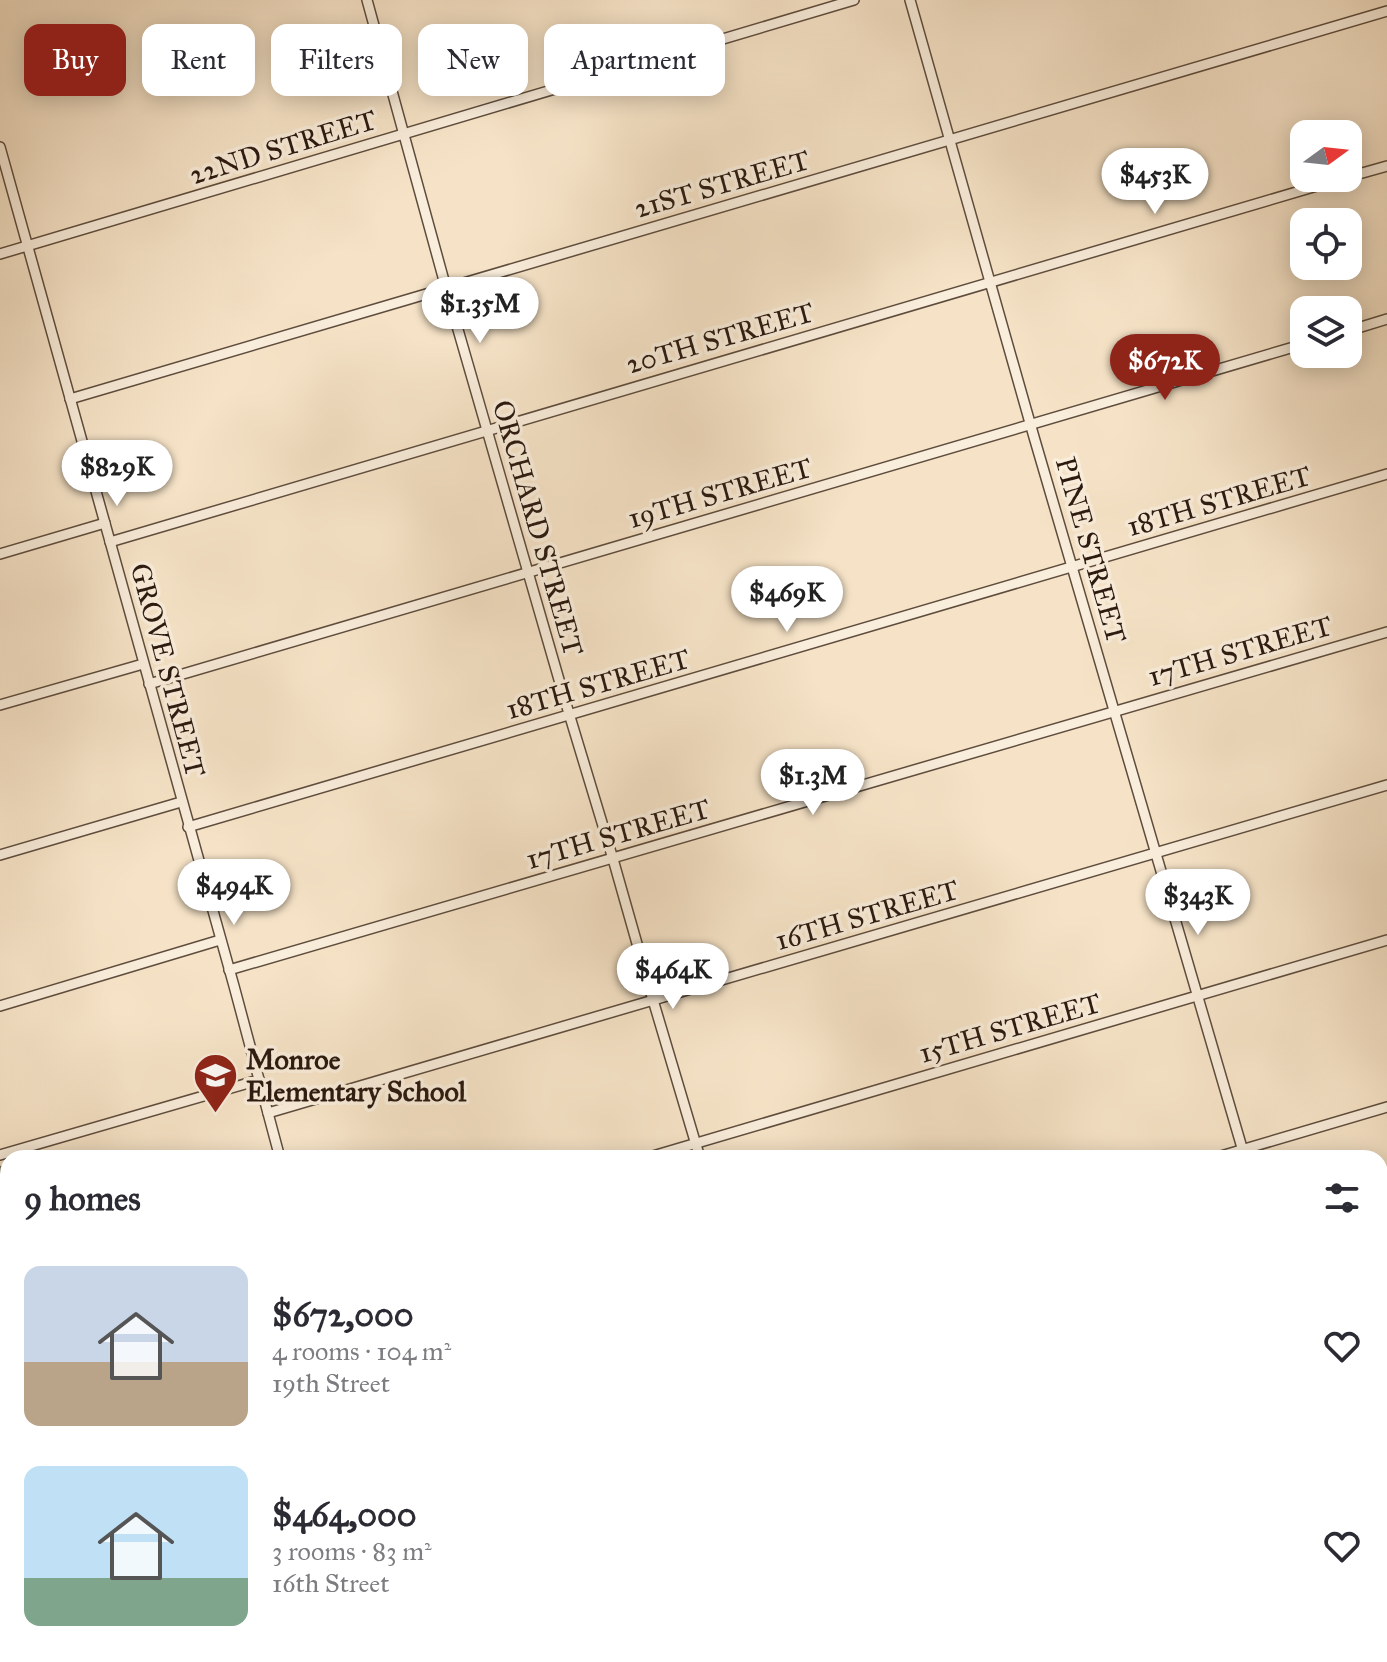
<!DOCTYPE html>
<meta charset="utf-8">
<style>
body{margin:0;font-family:"IM FELL Great Primer",serif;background:#f2f2f3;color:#2b2b33;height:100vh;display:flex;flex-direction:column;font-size:30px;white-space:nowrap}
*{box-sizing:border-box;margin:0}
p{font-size:26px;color:#7c7c81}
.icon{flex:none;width:44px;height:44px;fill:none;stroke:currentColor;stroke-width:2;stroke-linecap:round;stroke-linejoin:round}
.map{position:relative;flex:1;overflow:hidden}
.panel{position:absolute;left:0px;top:1150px;width:1388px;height:512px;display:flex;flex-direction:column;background:#fff;border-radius:24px 24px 0 0;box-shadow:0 4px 20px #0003}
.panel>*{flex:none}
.hud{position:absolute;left:24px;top:24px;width:800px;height:72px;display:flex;gap:16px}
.needle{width:52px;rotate:75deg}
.buttons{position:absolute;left:1290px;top:120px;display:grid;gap:16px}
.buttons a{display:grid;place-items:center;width:72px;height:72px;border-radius:16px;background:#fff;box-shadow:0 4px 20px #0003;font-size:40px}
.price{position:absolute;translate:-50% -68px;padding:0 18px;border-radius:28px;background:#fff;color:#222;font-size:26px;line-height:52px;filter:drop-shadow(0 2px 4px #0008)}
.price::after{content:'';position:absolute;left:50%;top:48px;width:24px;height:18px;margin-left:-12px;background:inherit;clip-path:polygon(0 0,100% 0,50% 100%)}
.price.selected{background:#8f2418;color:#fff}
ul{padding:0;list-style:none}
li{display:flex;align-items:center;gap:24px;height:200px;padding:0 24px}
li span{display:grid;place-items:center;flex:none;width:224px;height:160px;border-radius:16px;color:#555}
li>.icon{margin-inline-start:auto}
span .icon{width:96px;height:96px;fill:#fffc;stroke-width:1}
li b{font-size:34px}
h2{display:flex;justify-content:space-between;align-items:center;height:96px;padding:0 24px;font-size:34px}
.chip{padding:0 28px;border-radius:16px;background:#fff;box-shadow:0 4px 20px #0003;font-size:28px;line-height:72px}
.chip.selected{background:#8f2418;color:#fff}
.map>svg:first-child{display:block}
.green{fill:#c2c292;stroke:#766e50;stroke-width:2}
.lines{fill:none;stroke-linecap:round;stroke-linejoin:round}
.minor-casing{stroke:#5e4c3d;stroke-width:12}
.minor{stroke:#f9eddb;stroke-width:9}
.labels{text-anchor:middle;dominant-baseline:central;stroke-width:7;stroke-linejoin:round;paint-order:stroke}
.street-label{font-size:28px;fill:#2b190f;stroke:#f9eddb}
.poi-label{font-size:28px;font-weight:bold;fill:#2b190f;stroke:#f9eddb;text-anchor:start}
</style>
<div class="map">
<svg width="1387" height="1662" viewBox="0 0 1387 1662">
<rect width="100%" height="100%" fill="#f6e3c7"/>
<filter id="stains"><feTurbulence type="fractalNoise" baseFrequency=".0025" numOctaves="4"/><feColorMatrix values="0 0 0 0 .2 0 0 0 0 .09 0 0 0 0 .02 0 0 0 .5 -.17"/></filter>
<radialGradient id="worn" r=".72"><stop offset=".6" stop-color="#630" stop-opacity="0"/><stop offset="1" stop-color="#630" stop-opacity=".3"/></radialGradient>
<path class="green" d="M8,1165V1416L0,1387V1167Z"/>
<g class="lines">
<defs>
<g id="minor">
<path d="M367,0L446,288L564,697L613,859L653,1000L700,1158"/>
<path d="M910,0L1034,437L1245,1158"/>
<path d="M0,147L234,986L280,1158"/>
<path d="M1348,177L1387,166"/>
<path d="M0,254L854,0"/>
<path d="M1348,331L1387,319"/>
<path d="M70,399L1387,11"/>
<path d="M110,542L1344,178"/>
<path d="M0,554L105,523"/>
<path d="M149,684L1304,344"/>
<path d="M0,705L143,664"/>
<path d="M188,827L1387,474"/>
<path d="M0,855L181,802"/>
<path d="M229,970L1387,632"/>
<path d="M0,1006L220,940"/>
<path d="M268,1113L1387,785"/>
<path d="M0,1155L259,1080"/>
<path d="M646,1158L1387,940"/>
<path d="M1214,1158L1387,1107"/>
<path d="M1383,1256L1387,1270"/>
<path d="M1380,1407L1387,1405"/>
<path d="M0,1438L5,1455L8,1454"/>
<path d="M1380,1559L1387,1557"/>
<path d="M1380,1566L1387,1591"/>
<path d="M0,1599L8,1597"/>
<path d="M418,1654L420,1662"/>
<path d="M596,1654L598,1662"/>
<path d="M773,1654L775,1662"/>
<path d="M1031,1662L1058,1654"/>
</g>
</defs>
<use href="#minor" class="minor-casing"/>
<use href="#minor" class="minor"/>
</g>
<defs>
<symbol id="school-pin" viewBox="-11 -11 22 30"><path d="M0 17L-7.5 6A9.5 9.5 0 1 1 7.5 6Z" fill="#8f2418" stroke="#f9eddb"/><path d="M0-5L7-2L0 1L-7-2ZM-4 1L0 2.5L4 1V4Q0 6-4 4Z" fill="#fff"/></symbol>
</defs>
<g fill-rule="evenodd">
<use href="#school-pin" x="190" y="1050" width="51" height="69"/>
</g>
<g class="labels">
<g class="street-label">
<text transform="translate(283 147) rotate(-17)">22ND STREET</text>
<text transform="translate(722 184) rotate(-16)">21ST STREET</text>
<text transform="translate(720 338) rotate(-16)">20TH STREET</text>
<text transform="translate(720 493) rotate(-16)">19TH STREET</text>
<text transform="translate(1219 501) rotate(-16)">18TH STREET</text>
<text transform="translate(538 528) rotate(74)">ORCHARD STREET</text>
<text transform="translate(1091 550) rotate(74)">PINE STREET</text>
<text transform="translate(1240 651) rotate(-16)">17TH STREET</text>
<text transform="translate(168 670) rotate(75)">GROVE STREET</text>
<text transform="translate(598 684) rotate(-16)">18TH STREET</text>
<text transform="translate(618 834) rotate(-16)">17TH STREET</text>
<text transform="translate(867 915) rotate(-16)">16TH STREET</text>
<text transform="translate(1010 1028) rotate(-16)">15TH STREET</text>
</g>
<g class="poi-label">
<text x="246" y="1059">Monroe<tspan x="246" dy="32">Elementary School</tspan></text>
</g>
</g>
<rect width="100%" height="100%" filter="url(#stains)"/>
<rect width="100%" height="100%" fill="url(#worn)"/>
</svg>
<div class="buttons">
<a><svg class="needle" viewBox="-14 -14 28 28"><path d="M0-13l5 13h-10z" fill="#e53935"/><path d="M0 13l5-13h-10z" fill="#7c7c81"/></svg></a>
<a><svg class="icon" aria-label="locate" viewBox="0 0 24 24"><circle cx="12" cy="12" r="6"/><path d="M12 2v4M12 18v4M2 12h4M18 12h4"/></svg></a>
<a><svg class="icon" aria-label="layers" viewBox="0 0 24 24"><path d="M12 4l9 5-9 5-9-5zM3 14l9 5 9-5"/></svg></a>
</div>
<b class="price" style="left:1155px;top:216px">$453K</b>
<b class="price" style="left:480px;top:345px">$1.35M</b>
<b class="price selected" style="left:1165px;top:402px">$672K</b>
<b class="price" style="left:117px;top:508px">$829K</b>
<b class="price" style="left:787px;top:634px">$469K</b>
<b class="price" style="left:813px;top:817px">$1.3M</b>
<b class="price" style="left:234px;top:927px">$494K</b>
<b class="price" style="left:1198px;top:937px">$343K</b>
<b class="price" style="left:673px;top:1011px">$464K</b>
<div class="hud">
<a class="chip selected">Buy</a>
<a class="chip">Rent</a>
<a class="chip">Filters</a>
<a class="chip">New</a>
<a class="chip">Apartment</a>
</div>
<section class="panel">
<h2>9 homes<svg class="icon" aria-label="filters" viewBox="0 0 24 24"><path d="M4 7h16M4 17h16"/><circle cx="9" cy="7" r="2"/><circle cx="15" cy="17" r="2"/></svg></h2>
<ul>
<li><span style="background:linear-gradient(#c9d6e8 60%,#b9a48a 0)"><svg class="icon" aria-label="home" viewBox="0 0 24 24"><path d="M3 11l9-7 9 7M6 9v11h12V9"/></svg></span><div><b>$672,000</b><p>4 rooms · 104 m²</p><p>19th Street</p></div><svg class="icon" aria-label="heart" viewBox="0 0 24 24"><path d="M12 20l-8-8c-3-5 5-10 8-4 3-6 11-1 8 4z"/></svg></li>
<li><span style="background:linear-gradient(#bfe0f5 70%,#7fa58c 0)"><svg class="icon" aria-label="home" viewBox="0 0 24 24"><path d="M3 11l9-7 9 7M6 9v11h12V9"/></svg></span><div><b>$464,000</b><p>3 rooms · 83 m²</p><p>16th Street</p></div><svg class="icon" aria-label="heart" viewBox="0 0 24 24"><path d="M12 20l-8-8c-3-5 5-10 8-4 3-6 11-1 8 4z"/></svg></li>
</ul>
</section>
</div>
